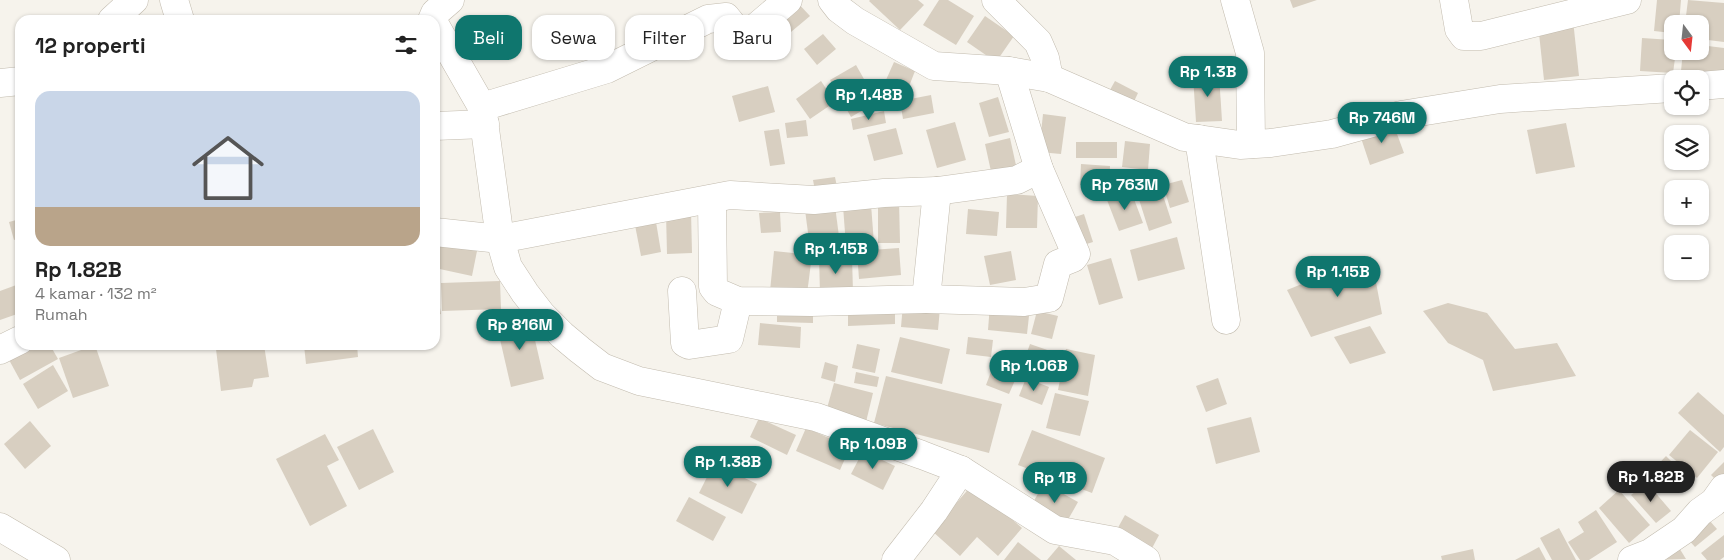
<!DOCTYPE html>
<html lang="id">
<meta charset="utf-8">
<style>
body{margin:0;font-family:"Space Grotesk",sans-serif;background:#f2f2f2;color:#222;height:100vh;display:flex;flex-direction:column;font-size:19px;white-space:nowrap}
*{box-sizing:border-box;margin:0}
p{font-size:16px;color:#767676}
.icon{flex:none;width:28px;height:28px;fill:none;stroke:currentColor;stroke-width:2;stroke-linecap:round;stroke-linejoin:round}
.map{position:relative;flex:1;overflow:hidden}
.sheet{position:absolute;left:15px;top:15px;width:425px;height:335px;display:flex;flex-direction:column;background:#fff;border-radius:15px;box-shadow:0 1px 4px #0004}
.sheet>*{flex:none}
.hud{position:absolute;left:455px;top:15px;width:475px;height:45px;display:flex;gap:10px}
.needle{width:32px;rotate:165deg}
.tools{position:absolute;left:1664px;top:15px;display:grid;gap:10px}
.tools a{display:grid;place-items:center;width:45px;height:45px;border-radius:10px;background:#fff;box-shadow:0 1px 4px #0004;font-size:25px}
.price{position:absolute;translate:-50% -42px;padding:0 11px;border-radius:18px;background:#0f766e;color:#fff;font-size:16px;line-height:32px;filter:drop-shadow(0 1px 2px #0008)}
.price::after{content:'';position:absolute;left:50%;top:30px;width:15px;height:11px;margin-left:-8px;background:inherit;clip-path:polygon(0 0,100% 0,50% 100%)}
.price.active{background:#222;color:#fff}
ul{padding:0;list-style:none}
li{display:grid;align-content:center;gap:10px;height:265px;padding:0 20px}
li+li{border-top:1px solid #e0e0e0}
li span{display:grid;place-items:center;height:155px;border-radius:15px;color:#555}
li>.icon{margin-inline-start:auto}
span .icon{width:90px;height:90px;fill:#fffc;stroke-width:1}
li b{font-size:21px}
h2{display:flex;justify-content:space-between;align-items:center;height:60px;padding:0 20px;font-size:21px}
.chip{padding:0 18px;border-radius:15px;background:#fff;box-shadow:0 1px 4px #0004;font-size:18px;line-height:45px}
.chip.active{background:#0f766e;color:#fff}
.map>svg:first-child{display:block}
.building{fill:#d8cfc1}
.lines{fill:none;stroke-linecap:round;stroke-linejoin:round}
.minor-casing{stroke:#c2bbae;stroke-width:29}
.minor{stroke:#fff;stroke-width:28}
</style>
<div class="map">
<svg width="1724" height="560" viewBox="0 0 1724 560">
<rect width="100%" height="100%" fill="#f6f3ec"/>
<g class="building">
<path d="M795,0L810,16L785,37L770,21Z"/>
<path d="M870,0H918L924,5L900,30L869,1Z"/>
<path d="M939,0H948L974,16L956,45L923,25Z"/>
<path d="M1290,0H1317L1293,8Z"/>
<path d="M1657,0H1681L1679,24H1672V33L1654,31Z"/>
<path d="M1688,0L1724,3V42L1700,39V24H1685Z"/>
<path d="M985,16L1014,36L996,62L967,42Z"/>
<path d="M1573,20L1579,76L1544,80L1538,24Z"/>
<path d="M823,34L836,49L817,65L804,49Z"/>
<path d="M758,36L765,50L750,58L743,44Z"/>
<path d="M1642,38L1672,40V51H1676L1673,73L1640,71Z"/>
<path d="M1700,45L1724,48V76L1681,71L1683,51H1700Z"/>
<path d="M894,62L915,71L908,89L886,80Z"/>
<path d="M856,65L877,102L851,117L830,80Z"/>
<path d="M1219,74L1222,121L1196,122L1193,76Z"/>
<path d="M821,81L835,102L810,119L796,99Z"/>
<path d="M1115,81L1138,93L1130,110L1106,97Z"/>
<path d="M768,86L775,112L739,122L732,96Z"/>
<path d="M931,95L934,113L903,119L900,101Z"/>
<path d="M998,97L1009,132L989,137L979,103Z"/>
<path d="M884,111L886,123L853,130L851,119Z"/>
<path d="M1043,114L1066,117L1061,154L1039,152Z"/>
<path d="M806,120L808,136L787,138L785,123Z"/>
<path d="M955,122L966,160L937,168L926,130Z"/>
<path d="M1393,123L1404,153L1370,165L1360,135Z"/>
<path d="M1566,123L1575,167L1536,174L1527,130Z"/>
<path d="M896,128L903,154L874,161L867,135Z"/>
<path d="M779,129L785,164L770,166L764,131Z"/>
<path d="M1010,138L1017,170L992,176L985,144Z"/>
<path d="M1125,141L1150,144L1148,170L1122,167Z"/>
<rect x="1076" y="142" width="41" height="16"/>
<path d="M1081,164L1110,166L1109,187L1080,185Z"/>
<path d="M835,177L838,192L816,196L813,180Z"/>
<path d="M1182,180L1189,202L1170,208L1163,185Z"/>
<path d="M1159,183L1172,223L1149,231L1136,190Z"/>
<path d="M1131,191L1143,223L1119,231L1107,200Z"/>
<path d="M1007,194L1038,196L1037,228H1006Z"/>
<path d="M899,200L900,243H878V201Z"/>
<path d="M871,204L874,244L846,246L843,206Z"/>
<path d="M835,206L840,244L810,248L805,210Z"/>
<path d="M968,209L999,212L997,236L966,234Z"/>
<path d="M691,211L692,253L667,254L666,213Z"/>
<path d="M780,212L781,232L761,233L759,213Z"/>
<path d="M1084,214L1093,242L1077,247L1069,219Z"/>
<path d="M655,216L661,252L641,256L634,220Z"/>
<path d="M20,219V238L14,240L9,222Z"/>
<path d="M1177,237L1185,269L1138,281L1130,250Z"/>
<path d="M435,242L477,251L472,276L435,268Z"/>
<path d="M899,248L901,275L859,279L857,251Z"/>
<path d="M774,251L812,255L807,294L770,291Z"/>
<path d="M1011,251L1016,280L990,285L984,256Z"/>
<path d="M819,256H852L853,293L820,294Z"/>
<path d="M1371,256L1382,314L1311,337L1287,290Z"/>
<path d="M1111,258L1123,298L1099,305L1087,265Z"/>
<path d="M435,278L441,314L435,315Z"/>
<path d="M500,281L501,309L442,311L441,283Z"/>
<path d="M19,284L20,313L0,320V291Z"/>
<path d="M895,302V324L848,326V304Z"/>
<path d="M1448,303L1487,313L1515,349L1557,343L1576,376L1493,391L1483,360L1448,343L1423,311Z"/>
<path d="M903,304L940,308L938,330L901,327Z"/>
<path d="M990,304L1030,307L1027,334L988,330Z"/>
<path d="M777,306H813V323L777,322Z"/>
<path d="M1037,311L1058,316L1052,339L1031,334Z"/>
<path d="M529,314L544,379L511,387L496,322Z"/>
<path d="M760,323L801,327L800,348L758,345Z"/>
<path d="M1370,326L1386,353L1350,364L1334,337Z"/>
<path d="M900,337L950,349L942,384L891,372Z"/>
<path d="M968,337L993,340L991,357L966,354Z"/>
<path d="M857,344L880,349L875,373L852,368Z"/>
<path d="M1030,344L1059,354L1049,382L1020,372Z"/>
<path d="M32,345H50L58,359L20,380L8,358Z"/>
<path d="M95,345L109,386L73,398L59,358Z"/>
<path d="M241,345H264L269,377L254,379L252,387L221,391L216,349Z"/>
<path d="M304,345H357L358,357L306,364Z"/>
<path d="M1066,349L1095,355L1088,396L1058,390Z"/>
<path d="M825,362L838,366L835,382L821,378Z"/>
<path d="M53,365L68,391L38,409L23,384Z"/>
<path d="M992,369L1016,378L1009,394L986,385Z"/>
<path d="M856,372L879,377L877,387L854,383Z"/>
<path d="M886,376L1002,404L989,453L874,423Z"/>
<path d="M1026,378L1049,387L1042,405L1019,396Z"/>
<path d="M1218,378L1227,404L1206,412L1196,386Z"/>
<path d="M834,383L873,393L866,422L826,412Z"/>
<path d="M1698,392L1724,415V447L1720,452L1678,413Z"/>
<path d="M1055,393L1089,401L1080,436L1046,428Z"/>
<path d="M1251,417L1260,452L1216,464L1207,428Z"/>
<path d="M759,418L796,435L787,455L750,437Z"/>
<path d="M30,421L51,446L25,469L4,444Z"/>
<path d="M806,428L850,447L840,470L796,451Z"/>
<path d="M373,429L394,472L359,490L337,447Z"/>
<path d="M1032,430L1105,458L1092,493L1018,465Z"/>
<path d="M1690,430L1718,452L1697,478L1669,455Z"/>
<path d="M325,434L339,460L327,466L347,506L310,526L276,459Z"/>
<path d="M863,451L895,466L883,490L851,474Z"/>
<path d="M1666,456L1689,479L1675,493L1652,471Z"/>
<path d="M1724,462V476L1718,482L1711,475Z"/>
<path d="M714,463L757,484L742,514L699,493Z"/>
<path d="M1044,483L1078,502L1065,525L1031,506Z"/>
<path d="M1647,483L1671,511L1656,523L1631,495Z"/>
<path d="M972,485L1022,528L998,556L977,537L960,556L932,531Z"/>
<path d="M1619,490L1650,525L1629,543L1599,508Z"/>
<path d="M689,497L726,517L713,541L676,521Z"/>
<path d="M1596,510L1617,542L1589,560H1580L1568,542L1584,532L1578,522Z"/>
<path d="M1125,515L1159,535L1150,552L1115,533Z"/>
<path d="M1709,520L1717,529L1695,547L1687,538Z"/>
<path d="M1559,528L1567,543L1576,560H1552L1540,538Z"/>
<path d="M1724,535V557L1720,560H1707L1701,553Z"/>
<path d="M1018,542L1041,560H1004Z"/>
<path d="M1059,546L1076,560H1047Z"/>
<path d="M1678,546L1686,559L1656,560Z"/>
<path d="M1539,547L1546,560H1515Z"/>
<path d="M1473,549L1475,560H1442L1441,556Z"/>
</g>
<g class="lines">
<defs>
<g id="minor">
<path d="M174,0L180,20"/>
<path d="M832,0L839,9L855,21L934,66L1009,71L1049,78L1184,137L1240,145L1271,143L1332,134L1401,115L1500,99L1672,88"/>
<path d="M996,0L1038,42L1045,58L1049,78"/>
<path d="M1235,0L1250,53L1251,144"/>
<path d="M1454,0L1459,29L1464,36H1481L1627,0"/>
<path d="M112,20L134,0"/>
<path d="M432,20L435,13L450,0"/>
<path d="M435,25L482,107L500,239L508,267L525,293L542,315L562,335L580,350L602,367L639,381L816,417L922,455L961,470L1055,530L1115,541L1146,560"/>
<path d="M0,83L20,81"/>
<path d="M1700,86L1724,84"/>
<path d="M482,107L607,69L708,19L726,17L738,32L754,29L788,0"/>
<path d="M435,126L485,124"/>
<path d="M1199,139L1226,320"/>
<path d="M712,199L713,287L717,292L738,301L811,302L926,299L937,191"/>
<path d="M435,232L500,239L730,195L814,200L884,193L937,191L1017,180L1039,169L1009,71"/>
<path d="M682,291L685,343L689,345L729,339L738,301"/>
<path d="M926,299L1024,302L1049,298L1058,264L1073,258L1076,254L1039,169"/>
<path d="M0,350L20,340"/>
<path d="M0,527L56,560"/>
<path d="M896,560L934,511L961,470"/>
<path d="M1632,560L1650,553L1684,530L1700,512L1714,502L1724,488"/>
</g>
</defs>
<use href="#minor" class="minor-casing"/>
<use href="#minor" class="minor"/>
</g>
</svg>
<div class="tools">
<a><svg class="needle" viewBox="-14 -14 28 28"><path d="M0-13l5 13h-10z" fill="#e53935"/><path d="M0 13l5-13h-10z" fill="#767676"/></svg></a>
<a><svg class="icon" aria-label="locate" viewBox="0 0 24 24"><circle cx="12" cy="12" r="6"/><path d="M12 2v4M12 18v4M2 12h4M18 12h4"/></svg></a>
<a><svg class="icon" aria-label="layers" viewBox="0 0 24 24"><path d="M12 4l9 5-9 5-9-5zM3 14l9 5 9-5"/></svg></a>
<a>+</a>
<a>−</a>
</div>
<b class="price" style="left:1208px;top:98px">Rp 1.3B</b>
<b class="price" style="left:869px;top:121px">Rp 1.48B</b>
<b class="price" style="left:1382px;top:144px">Rp 746M</b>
<b class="price" style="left:1125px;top:211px">Rp 763M</b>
<b class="price" style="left:836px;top:275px">Rp 1.15B</b>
<b class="price" style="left:1338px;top:298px">Rp 1.15B</b>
<b class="price" style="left:520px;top:351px">Rp 816M</b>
<b class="price" style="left:1034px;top:392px">Rp 1.06B</b>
<b class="price" style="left:873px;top:470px">Rp 1.09B</b>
<b class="price" style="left:728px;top:488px">Rp 1.38B</b>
<b class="price active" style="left:1651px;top:503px">Rp 1.82B</b>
<b class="price" style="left:1055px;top:504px">Rp 1B</b>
<div class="hud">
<a class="chip active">Beli</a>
<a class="chip">Sewa</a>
<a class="chip">Filter</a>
<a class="chip">Baru</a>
</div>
<section class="sheet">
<h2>12 properti<svg class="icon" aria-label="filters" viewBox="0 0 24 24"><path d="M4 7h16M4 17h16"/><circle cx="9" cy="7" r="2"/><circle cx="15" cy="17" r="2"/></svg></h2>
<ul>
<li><span style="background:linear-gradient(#c9d6e8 75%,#b9a48a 0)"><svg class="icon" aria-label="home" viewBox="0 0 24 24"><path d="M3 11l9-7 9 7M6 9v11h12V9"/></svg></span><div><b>Rp 1.82B</b><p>4 kamar · 132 m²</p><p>Rumah</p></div></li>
</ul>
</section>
</div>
